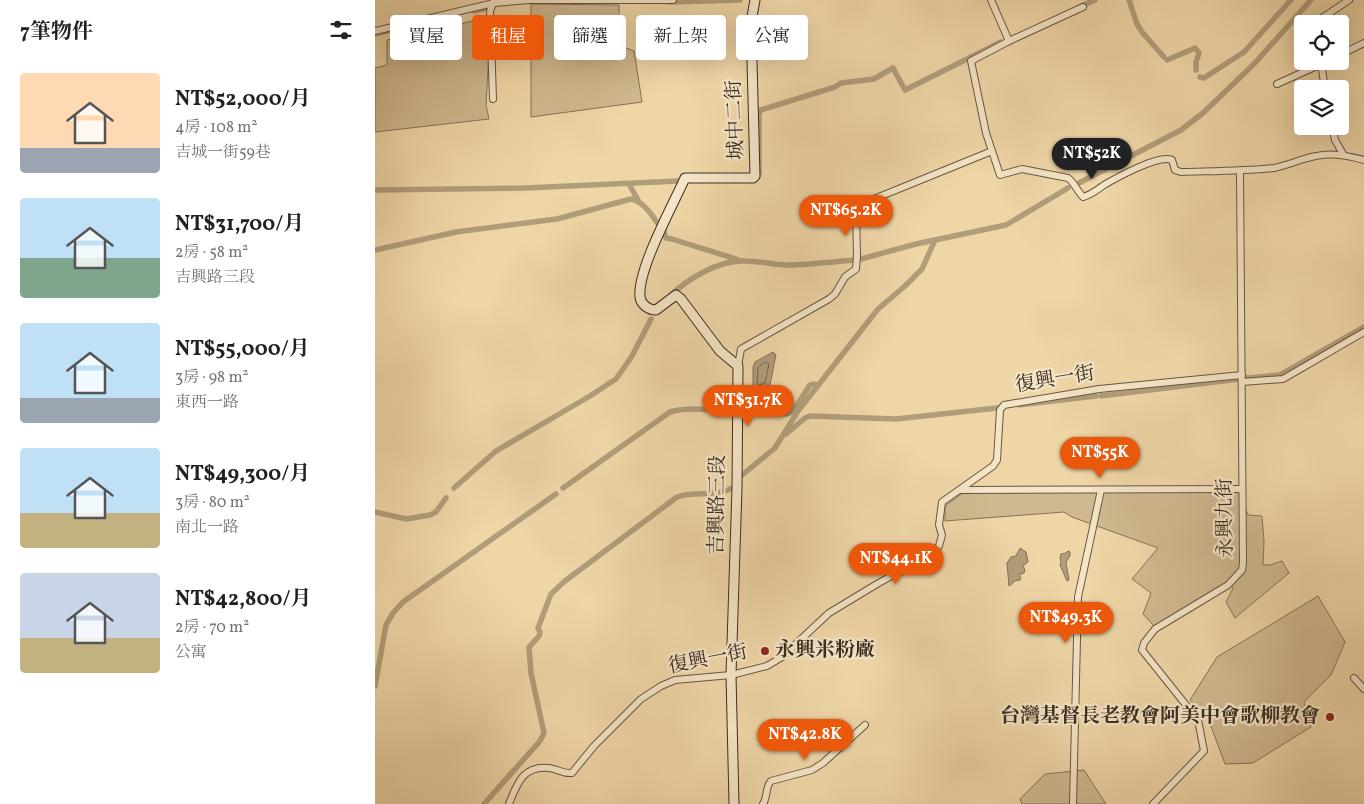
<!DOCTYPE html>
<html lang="zh-TW">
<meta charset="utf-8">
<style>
body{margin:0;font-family:Vollkorn,"Noto Serif TC",serif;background:#f2f2f2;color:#202124;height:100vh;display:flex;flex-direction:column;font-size:19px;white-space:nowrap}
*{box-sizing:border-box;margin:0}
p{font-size:16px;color:#757577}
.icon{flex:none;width:28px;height:28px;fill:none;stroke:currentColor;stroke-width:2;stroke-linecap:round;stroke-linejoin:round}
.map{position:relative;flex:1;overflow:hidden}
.side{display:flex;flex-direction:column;background:#fff;width:375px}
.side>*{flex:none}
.hud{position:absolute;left:15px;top:15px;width:475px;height:45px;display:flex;gap:10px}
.fabs{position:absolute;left:919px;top:15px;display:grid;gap:10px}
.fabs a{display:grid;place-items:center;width:55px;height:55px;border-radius:5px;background:#fff;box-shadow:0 5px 20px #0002;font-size:25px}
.price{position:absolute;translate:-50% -42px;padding:0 11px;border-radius:18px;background:#ea580c;color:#fff;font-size:16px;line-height:32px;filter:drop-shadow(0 1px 2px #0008)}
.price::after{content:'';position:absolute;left:50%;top:30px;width:15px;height:11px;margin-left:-8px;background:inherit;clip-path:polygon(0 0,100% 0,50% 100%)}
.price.on{background:#222;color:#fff}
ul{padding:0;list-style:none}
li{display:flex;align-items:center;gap:15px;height:125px;padding:0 20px}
li span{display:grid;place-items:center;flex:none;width:140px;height:100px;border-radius:5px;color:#555}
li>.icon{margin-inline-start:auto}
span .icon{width:60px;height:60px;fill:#fffc;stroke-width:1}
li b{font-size:21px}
h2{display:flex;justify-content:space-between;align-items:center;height:60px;padding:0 20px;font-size:21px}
.chip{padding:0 18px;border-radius:5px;background:#fff;box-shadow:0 5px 20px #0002;font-size:18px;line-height:45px}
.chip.on{background:#ea580c;color:#fff}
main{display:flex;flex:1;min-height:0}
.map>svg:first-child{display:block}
.green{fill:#d0b990;stroke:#847359}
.water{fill:#b19d7a;stroke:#817057}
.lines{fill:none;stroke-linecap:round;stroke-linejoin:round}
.shore{stroke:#74654e;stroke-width:1}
.canal{stroke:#b19d7a;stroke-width:5.5}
.street-casing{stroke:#665743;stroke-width:8}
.secondary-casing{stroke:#382d22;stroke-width:11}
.street{stroke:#f5e4c6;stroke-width:6}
.secondary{stroke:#f5e4c6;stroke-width:9}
.poi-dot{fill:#8f2418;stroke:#f5e4c6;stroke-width:2}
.labels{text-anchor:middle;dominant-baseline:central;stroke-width:4.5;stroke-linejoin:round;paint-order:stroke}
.street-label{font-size:20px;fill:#382d22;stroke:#f5e4c6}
.poi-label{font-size:20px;font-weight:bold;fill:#382d22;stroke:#f5e4c6;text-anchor:start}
</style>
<main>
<section class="side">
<h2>7筆物件<svg class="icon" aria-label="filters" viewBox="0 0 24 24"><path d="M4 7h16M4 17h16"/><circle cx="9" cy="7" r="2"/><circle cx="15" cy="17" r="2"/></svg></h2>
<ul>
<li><span style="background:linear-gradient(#ffd9b3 75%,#9aa5b1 0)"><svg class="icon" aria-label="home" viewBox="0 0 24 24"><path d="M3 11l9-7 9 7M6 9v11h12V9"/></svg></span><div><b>NT$52,000/月</b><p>4房 · 108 m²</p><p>吉城一街59巷</p></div></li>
<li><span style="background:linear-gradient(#bfe0f5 60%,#7fa58c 0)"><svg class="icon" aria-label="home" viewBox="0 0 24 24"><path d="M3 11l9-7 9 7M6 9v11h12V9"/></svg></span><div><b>NT$31,700/月</b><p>2房 · 58 m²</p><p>吉興路三段</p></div></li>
<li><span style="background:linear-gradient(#bfe0f5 75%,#9aa5b1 0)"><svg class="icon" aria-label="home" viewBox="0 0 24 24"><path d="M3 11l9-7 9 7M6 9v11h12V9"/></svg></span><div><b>NT$55,000/月</b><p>3房 · 98 m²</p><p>東西一路</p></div></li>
<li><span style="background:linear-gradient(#bfe0f5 65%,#c2b280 0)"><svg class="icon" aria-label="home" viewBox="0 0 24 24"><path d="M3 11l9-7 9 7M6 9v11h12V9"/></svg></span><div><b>NT$49,300/月</b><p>3房 · 80 m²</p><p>南北一路</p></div></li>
<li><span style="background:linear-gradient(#c9d6e8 65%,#c2b280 0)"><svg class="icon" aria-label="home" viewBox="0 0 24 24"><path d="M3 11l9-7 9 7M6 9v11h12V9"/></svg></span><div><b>NT$42,800/月</b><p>2房 · 70 m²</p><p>公寓</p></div></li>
</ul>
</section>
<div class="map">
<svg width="989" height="804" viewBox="0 0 989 804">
<rect width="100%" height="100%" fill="#efd6a7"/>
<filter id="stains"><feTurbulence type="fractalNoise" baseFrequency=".004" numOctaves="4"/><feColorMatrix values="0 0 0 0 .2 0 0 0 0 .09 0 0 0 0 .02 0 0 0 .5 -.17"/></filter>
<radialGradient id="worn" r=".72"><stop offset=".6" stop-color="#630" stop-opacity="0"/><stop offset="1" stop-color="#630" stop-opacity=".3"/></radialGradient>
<g class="green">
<path d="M156,4L244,5V45L259,51L267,102L156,117Z"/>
<path d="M116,17L111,105L114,119L0,132V68L12,65V40Z"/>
<path d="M592,490L864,492L873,515L887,516L889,542L888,565H895L907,561L914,573L860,618L851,602L858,588L856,585L780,627L768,614L776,593L757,579L783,548L697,517L689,512L570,521V506Z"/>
<path d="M943,596L970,642L956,675L929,702L936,727L878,763L850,764L834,721L815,700L842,657Z"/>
<path d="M709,770L731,804H647L645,799L670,774Z"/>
</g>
<g class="water">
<path d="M398,352L401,355L394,390H378V367L380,362Z"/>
<path d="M645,548L651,552L653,562L648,566L650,570L649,573L644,575L646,578L645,580L640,581L634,586L632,563L636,557L641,556Z"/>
<path d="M693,551L695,552V556L691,562L694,580L692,581L685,565L686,562L685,557L686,554L691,553Z"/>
</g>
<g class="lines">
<path class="shore" d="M390,362L394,364L390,383L384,385L382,383L383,368Z"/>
<g class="canal">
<path d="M754,0L762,24L767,32L789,57"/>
<path d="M293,2L365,0"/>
<path d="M704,7L720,0"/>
<path d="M99,11L112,8"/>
<path d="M0,34L68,18"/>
<path d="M792,60L820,48L824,53L821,62V70"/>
<path d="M825,77L829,78L869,52L916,0"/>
<path d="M383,177L384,174V114L386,110L460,87L466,83L499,79L518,68L530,90L626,42"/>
<path d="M254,184L263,200"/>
<path d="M700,185L806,130L828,113L879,64L936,0"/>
<path d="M0,190L150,188L303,181"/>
<path d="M289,231L291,238L297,239L364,260"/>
<path d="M0,250L81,232L182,219L256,199C269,201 277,216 285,226"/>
<path d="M486,259L541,244L631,225L693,188"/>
<path d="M296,295C313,279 342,261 367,261C384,260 401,266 417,265C438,264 458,262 479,260"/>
<path d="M871,378L905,375L989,327"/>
<path d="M726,396L865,379"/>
<path d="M644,405L721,396"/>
<path d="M366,412L413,414L418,411L435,385L438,384L443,385"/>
<path d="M411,434L430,418L435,416L521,419L622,408"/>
<path d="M366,476L400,448L423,411L503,309L530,286L547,269L560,240"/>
<path d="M79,488L121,451L215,396L241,379L257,356L276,319"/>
<path d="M188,488L295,412C315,406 339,411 359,412"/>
<path d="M0,512L31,519L55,515L61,512L71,498"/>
<path d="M0,686L11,625L18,613L28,602L181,494"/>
<path d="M109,804L165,741L169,733L156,673L154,647L164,636L165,632L163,628L176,594L190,581L302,497C320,490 340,498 357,488"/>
</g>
<defs>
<g id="street">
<path d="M616,0L634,41L596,61L611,133L625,175L647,169L693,178C699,182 702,191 708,197C716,195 722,190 729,185C741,178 784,154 797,160L800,170L806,172C837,171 868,171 899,168C909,166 919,162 929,159C952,152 966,154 989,160"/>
<path d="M938,24L974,0"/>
<path d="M0,31L119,3L154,0H298"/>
<path d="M634,41L708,7"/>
<path d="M965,55L989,43"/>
<path d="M946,63L950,89"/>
<path d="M902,84L953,61"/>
<path d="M118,99L115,11L119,1"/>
<path d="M957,126L960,140L968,154"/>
<path d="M363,366L366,349L454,299L460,294L470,277L481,269L482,256L481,211L484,205L617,151"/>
<path d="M867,382L908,379L989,332"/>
<path d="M585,490L867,489"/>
<path d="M979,678L989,689"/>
<path d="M134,804C142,784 148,765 174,768C183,769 188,774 197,773L219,746L266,699L286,686L300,680L356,675L392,666L407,657L454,613L502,584L520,574L541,566L557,555L564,546L567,535L564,525L567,502L618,466L622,460L625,410L629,405L724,389L867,375"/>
<path d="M388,804C393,797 390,787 396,781L437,770L448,763L490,725"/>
<path d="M698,804L703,597L726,490"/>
<path d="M778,804L829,751L823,720L767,650L769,643L780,629L853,585L867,570L868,563L865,171"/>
</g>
<path id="secondary" d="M359,804L356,675L362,488L363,366L345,351L306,299L301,295L281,310C274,310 266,305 265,297C262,270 298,205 310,178H378L380,176L376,22L380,0"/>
</defs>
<use href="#street" class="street-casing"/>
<use href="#secondary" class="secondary-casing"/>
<use href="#street" class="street"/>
<use href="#secondary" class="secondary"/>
</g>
<g class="poi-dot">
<circle cx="390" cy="651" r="5"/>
<circle cx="955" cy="717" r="5"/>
</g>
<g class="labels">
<g class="street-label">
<text transform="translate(361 120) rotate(-92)">城中二街</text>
<text transform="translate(680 380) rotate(-9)">復興一街</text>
<text transform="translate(343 505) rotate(-89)">吉興路三段</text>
<text transform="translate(851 518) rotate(-91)">永興九街</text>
<text transform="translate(333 660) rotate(-11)">復興一街</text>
</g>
<g class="poi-label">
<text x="400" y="651">永興米粉廠</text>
<text x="945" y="717" text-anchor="end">台灣基督長老教會阿美中會歌柳教會</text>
</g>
</g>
<rect width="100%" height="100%" filter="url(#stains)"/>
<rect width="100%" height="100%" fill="url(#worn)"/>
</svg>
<div class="fabs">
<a><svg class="icon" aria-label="locate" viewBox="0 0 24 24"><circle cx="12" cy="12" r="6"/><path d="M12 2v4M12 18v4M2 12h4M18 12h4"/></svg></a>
<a><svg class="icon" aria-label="layers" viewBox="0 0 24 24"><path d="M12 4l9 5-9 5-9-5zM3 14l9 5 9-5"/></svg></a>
</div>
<b class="price on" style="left:717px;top:180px">NT$52K</b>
<b class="price" style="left:471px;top:237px">NT$65.2K</b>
<b class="price" style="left:373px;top:427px">NT$31.7K</b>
<b class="price" style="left:725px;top:479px">NT$55K</b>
<b class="price" style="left:521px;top:585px">NT$44.1K</b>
<b class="price" style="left:691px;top:644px">NT$49.3K</b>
<b class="price" style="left:430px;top:761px">NT$42.8K</b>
<div class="hud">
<a class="chip">買屋</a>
<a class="chip on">租屋</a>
<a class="chip">篩選</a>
<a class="chip">新上架</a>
<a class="chip">公寓</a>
</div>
</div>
</main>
